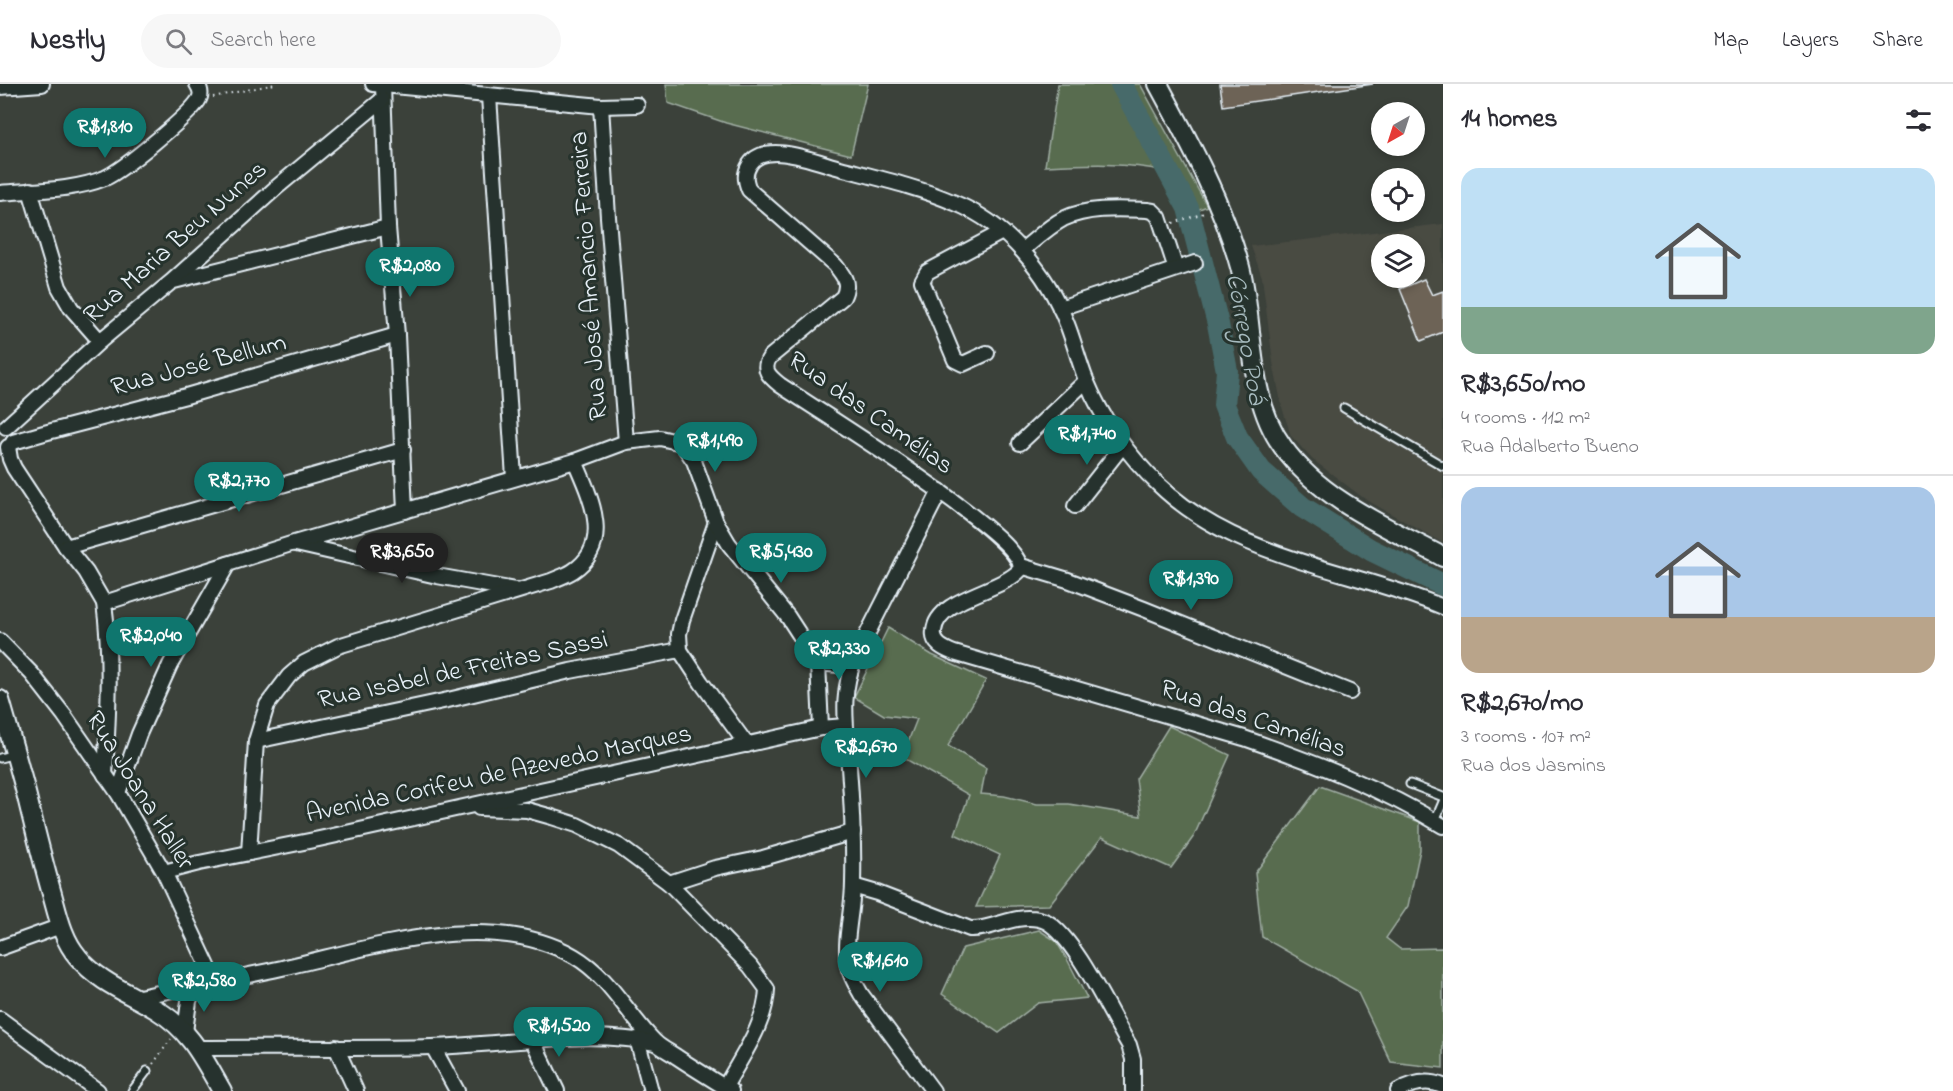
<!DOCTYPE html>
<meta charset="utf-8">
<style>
body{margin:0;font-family:"Indie Flower",sans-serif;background:#f7f7f7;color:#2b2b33;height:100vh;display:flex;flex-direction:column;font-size:22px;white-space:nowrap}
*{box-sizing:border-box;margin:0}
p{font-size:20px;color:#7c7c81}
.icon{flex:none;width:33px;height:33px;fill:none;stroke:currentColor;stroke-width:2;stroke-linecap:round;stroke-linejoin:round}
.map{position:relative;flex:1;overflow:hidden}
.panel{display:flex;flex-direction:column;background:#fff;width:510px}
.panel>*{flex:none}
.needle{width:39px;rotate:219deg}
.tools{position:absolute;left:1371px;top:18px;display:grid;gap:12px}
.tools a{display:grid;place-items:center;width:54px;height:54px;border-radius:50%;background:#fff;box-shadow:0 3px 9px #0003;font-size:30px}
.price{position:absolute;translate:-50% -51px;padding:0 14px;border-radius:21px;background:#0f766e;color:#fff;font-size:20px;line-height:39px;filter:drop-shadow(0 2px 3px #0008)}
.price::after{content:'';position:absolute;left:50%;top:36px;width:18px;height:14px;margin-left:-9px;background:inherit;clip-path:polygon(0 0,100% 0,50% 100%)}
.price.on{background:#222;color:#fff}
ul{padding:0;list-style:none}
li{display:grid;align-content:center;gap:12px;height:318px;padding:0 18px}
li+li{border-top:2px solid #e1e1e2}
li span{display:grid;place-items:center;height:186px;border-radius:18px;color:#555}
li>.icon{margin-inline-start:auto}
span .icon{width:108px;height:108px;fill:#fffc;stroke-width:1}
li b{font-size:26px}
h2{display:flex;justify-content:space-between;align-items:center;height:72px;padding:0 18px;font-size:26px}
header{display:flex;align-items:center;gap:36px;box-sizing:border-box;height:84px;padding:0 30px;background:#fff;border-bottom:2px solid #e1e1e2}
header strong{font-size:28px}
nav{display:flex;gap:33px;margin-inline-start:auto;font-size:21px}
.search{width:420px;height:54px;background:#f7f7f7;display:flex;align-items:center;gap:15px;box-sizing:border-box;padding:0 21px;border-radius:33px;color:#7c7c81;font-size:22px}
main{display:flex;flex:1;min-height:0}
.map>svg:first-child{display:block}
.built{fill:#4a4b43;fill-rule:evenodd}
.green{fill:#596c4f;stroke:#a0aea4;stroke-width:1.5}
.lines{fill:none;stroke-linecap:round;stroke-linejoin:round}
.river{stroke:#466b6a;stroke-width:22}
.building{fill:#6d6357;stroke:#e8f1f8;stroke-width:1.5}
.service-casing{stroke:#e8f1f8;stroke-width:11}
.minor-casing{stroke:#e8f1f8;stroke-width:18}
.tertiary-casing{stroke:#e8f1f8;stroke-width:22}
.path{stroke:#e8f1f8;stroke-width:2;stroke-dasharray:1.5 4.5;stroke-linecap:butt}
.service{stroke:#26332d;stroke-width:7}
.minor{stroke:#26332d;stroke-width:14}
.tertiary{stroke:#26332d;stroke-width:18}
.labels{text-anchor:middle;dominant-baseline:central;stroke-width:6;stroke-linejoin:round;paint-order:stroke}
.street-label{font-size:26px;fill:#e8f1f8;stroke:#26332d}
.water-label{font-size:27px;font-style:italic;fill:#a7bbbf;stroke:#26332d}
</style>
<header>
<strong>Nestly</strong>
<div class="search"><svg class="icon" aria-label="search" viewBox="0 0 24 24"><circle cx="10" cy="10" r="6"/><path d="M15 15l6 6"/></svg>Search here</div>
<nav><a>Map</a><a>Layers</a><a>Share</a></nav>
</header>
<main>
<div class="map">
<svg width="1443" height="1007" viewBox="0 0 1443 1007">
<rect width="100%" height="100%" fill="#3b413a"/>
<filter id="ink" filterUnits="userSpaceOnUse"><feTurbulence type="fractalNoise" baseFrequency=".0167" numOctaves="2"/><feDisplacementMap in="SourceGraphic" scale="12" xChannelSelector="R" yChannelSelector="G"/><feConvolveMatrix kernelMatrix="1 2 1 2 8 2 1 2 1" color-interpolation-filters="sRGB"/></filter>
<g filter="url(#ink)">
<path class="built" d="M1443,140V459L1365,415L1312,375L1291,352L1282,323L1273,278L1262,193L1251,162ZM1382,160H1414V194H1382Z"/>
<g class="green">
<path d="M666,0H868L851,71L726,39L668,19Z"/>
<path d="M1058,0H1140L1207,122L1184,131L1175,104L1166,87C1125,78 1086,80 1045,82Z"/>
<path d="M888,544L932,571L986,596L948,662L986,684L981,710L1004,712L1037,720H1069L1141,732L1136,695L1169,642L1230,671L1194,752L1171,784L1102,753L1049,821L976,823L1000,771L955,750L969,711L902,673L917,635L884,631L854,613Z"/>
<path d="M1320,702L1420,738V766L1408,822L1386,854L1400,865L1443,864V984L1391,978L1357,907L1262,853L1255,789Z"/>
<path d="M1039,846L1056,857L1067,875L1087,914L1038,919L999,949L942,910L963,864Z"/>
</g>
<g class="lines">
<path class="river" d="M1121,0L1188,124L1218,240L1227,287L1224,321L1237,353L1261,387L1302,423L1371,466L1443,501"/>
</g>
<g class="building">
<path d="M1220,0H1373L1223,22Z"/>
<path d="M1424,195L1432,211L1443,207V248L1421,257L1400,205Z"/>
</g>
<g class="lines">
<defs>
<g id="service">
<path d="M1344,324L1443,382"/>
<path d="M0,674L15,670"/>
<path d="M1410,700L1443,713"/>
<path d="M1437,732L1443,718"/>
<path d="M132,1007L147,987"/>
</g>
<g id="minor">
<path d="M373,0L601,22L637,21"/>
<path d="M383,1L388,143L397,251L405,427"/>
<path d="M0,3L42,0"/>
<path d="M489,12L514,394"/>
<path d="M601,22L608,133L626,358"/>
<path d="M30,106L59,203L71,224L100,257"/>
<path d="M0,109C34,106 73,107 105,94C123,86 187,33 198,17C202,11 201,6 197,0"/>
<path d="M1022,166C1035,156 1048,143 1063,135C1088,123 1119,125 1147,126L1153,127L1159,133L1176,185"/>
<path d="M174,197L388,143"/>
<path d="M1060,224L1195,179"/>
<path d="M987,269L963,280L955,276L922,197L927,188L1002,148"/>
<path d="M6,343L100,257L171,198L277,103L382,16"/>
<path d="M13,358L44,349L186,312L397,251"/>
<path d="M1020,359L1086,297"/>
<path d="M8,363L10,375L14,384L66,463L86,488L104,519"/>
<path d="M1075,422L1123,361"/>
<path d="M716,438L682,536L679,550L680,566L701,598L747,661"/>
<path d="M296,460L437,492L515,506"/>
<path d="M66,463L403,366"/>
<path d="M1021,482L1068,496L1144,525L1350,608"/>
<path d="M1443,523C1348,484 1236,475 1159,401C1129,373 1102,335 1086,296C1079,278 1074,258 1067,240C1047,188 1007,140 955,119C918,103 878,94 840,84C817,78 766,56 750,80C744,90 745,96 749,106L835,181C844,192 850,199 843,213L770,273C761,286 770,293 780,301C812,323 1029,455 1020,486C1000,508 937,514 934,547C932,560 944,565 954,569L1244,654C1313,678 1381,704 1443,742"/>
<path d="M0,557L32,590L64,631L118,709L164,788L215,897"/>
<path d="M818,579L821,644"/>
<path d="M256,657L448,616L570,587L680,566"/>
<path d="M105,691C108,634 112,577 104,519L294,459L575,377L626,358L660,354L682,359L694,377L716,438L729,460L788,533L818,579L839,581L855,574"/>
<path d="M118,709L139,650L170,581L228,480"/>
<path d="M479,724L527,726L552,733L577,741L619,762L669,799L750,882L767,905C766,940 741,973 725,1003"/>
<path d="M249,769L256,657L267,621L289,592L304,579L338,562L551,497C558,494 567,491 573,487C614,460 590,412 575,377"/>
<path d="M164,788L199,779L319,755L821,644L845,642"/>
<path d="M669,799L715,784L763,774L853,748"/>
<path d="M853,802L877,809L970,845C991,846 1009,833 1029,834C1035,834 1041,835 1047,838C1076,855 1110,930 1129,961L1133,975V1007"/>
<path d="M0,864L61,842"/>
<path d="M135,914C184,903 233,895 282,884C372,864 487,823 574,872C610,893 627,930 655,958C661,964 670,968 677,973C695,985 713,996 731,1007"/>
<path d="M0,935L98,1007"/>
<path d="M185,948L189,917L195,903"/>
<path d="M532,955L557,1007"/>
<path d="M637,955L651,1007"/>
<path d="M336,963L356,1007"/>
<path d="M433,963L457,1007"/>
<path d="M198,964C276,963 354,965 432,963C506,961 582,945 656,959"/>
<path d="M933,1007L861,910C856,901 850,892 848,881C844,854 853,826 853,799C854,760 852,722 849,683C847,643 839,613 855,574L940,407"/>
<path d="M1398,1007C1412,999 1427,995 1443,1002"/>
</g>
<g id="tertiary">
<path d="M1158,0C1189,57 1223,120 1240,183C1255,240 1246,313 1283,363C1321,416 1387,443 1443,473"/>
<path d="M0,616C9,648 19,681 27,713C35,746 43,778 52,810C58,832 63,856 78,873C98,898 131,910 157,926C191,947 203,974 222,1007"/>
</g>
</defs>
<use href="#service" class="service-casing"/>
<use href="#minor" class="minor-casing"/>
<use href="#tertiary" class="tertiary-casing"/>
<g class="path">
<path d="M213,13L275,0"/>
<path d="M1173,139L1204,129"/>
<path d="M153,980L171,955"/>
</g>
<use href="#service" class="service"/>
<use href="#minor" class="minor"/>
<use href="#tertiary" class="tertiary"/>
</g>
</g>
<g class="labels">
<g class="street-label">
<text transform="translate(176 159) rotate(-41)">Rua Maria Beu Nunes</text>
<text transform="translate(590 192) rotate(-94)">Rua José Amancio Ferreira</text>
<text transform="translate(199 282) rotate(-15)">Rua José Bellum</text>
<text transform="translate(870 330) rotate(35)">Rua das Camélias</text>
<text transform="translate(463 587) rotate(-12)">Rua Isabel de Freitas Sassi</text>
<text transform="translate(1253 636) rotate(19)">Rua das Camélias</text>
<text transform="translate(499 691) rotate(-12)">Avenida Corifeu de Azevedo Marques</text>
<text transform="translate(139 707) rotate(58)">Rua Joana Haller</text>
</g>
<g class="water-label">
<text transform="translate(1245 255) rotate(80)">Córrego Poá</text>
</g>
</g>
</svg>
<div class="tools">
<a><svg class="needle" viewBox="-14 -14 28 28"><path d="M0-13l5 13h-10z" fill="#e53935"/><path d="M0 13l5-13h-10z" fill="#7c7c81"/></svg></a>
<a><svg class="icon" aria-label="locate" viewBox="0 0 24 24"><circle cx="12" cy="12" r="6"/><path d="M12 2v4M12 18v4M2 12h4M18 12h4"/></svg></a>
<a><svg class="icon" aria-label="layers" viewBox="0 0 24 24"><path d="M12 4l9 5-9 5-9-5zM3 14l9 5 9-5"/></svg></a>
</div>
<b class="price" style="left:105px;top:75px">R$1,810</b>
<b class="price" style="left:410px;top:214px">R$2,080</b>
<b class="price" style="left:1087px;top:382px">R$1,740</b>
<b class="price" style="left:715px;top:389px">R$1,490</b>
<b class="price" style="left:239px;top:429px">R$2,770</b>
<b class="price on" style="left:402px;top:500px">R$3,650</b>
<b class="price" style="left:781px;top:500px">R$5,430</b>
<b class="price" style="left:1191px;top:527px">R$1,390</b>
<b class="price" style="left:151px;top:584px">R$2,040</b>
<b class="price" style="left:839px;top:597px">R$2,330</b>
<b class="price" style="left:866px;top:695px">R$2,670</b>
<b class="price" style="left:880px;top:909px">R$1,610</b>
<b class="price" style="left:204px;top:929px">R$2,580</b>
<b class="price" style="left:559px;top:974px">R$1,520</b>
</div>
<section class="panel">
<h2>14 homes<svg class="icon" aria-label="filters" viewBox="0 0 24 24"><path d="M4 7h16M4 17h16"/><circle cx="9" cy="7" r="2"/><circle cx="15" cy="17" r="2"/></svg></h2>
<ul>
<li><span style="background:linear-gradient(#bfe0f5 75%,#7fa58c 0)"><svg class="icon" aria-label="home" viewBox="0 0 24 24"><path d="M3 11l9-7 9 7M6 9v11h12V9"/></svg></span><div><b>R$3,650/mo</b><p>4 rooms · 112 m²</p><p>Rua Adalberto Bueno</p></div></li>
<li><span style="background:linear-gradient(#a9c7e8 70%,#b9a48a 0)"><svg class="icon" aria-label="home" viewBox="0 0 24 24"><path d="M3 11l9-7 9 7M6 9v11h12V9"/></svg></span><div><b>R$2,670/mo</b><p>3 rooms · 107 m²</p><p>Rua dos Jasmins</p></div></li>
</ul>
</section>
</main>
